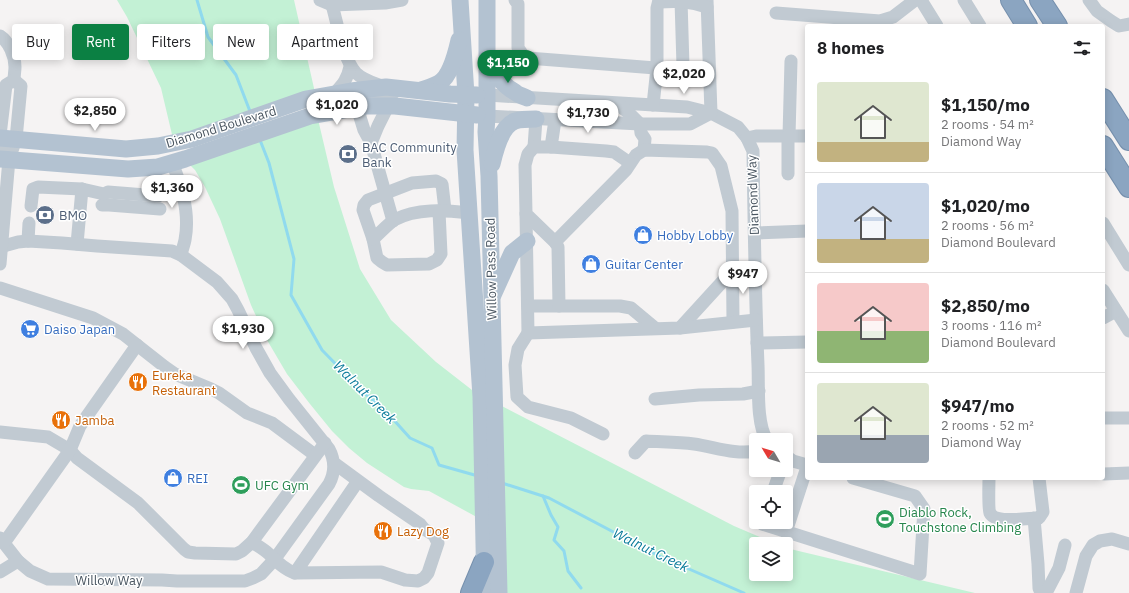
<!DOCTYPE html>
<meta charset="utf-8">
<style>
body{margin:0;font-family:"IBM Plex Sans",sans-serif;background:#f2f2f2;color:#202124;height:100vh;display:flex;flex-direction:column;font-size:15px;white-space:nowrap}
*{box-sizing:border-box;margin:0}
p{font-size:13px;color:#757577}
.icon{flex:none;width:22px;height:22px;fill:none;stroke:currentColor;stroke-width:2;stroke-linecap:round;stroke-linejoin:round}
.map{position:relative;flex:1;overflow:hidden}
.panel{position:absolute;left:805px;top:24px;width:300px;height:456px;display:flex;flex-direction:column;background:#fff;border-radius:4px;box-shadow:0 2px 10px #0003}
.panel>*{flex:none}
.hud{position:absolute;left:12px;top:24px;width:380px;height:36px;display:flex;gap:8px}
.needle{width:26px;rotate:308deg}
.tools{position:absolute;left:749px;top:433px;display:grid;gap:8px}
.tools a{display:grid;place-items:center;width:44px;height:44px;border-radius:4px;background:#fff;box-shadow:0 2px 10px #0003;font-size:20px}
.price{position:absolute;translate:-50% -34px;padding:0 9px;border-radius:14px;background:#fff;color:#222;font-size:13px;line-height:26px;filter:drop-shadow(0 1px 2px #0008)}
.price::after{content:'';position:absolute;left:50%;top:24px;width:12px;height:9px;margin-left:-6px;background:inherit;clip-path:polygon(0 0,100% 0,50% 100%)}
.price.current{background:#0b8043;color:#fff}
ul{padding:0;list-style:none}
li{display:flex;align-items:center;gap:12px;height:100px;padding:0 12px}
li+li{border-top:1px solid #e0e0e0}
li span{display:grid;place-items:center;flex:none;width:112px;height:80px;border-radius:4px;color:#555}
li>.icon{margin-inline-start:auto}
span .icon{width:48px;height:48px;fill:#fffc;stroke-width:1}
li b{font-size:17px}
h2{display:flex;justify-content:space-between;align-items:center;height:48px;padding:0 12px;font-size:17px}
.tag{padding:0 14px;border-radius:4px;background:#fff;box-shadow:0 2px 10px #0003;font-size:14px;line-height:36px}
.tag.current{background:#0b8043;color:#fff}
.map>svg:first-child{display:block}
.green{fill:#c3f1d5}
.lines{fill:none;stroke-linecap:round;stroke-linejoin:round}
.stream{stroke:#90daee;stroke-width:3}
.highway-casing{stroke:#7690ad;stroke-width:22}
.minor{stroke:#c1cad2;stroke-width:13}
.major{stroke:#b3c2d1;stroke-width:17}
.highway{stroke:#8ba5c1;stroke-width:20}
.labels{text-anchor:middle;dominant-baseline:central;stroke-width:3;stroke-linejoin:round;paint-order:stroke}
.street-label{font-size:13px;fill:#4a5661;stroke:#fff}
.service-label{font-size:13px;fill:#4e5e75;stroke:#fff;text-anchor:start}
.shop-label{font-size:13px;fill:#366cbe;stroke:#fff;text-anchor:start}
.food-label{font-size:13px;fill:#c56008;stroke:#fff;text-anchor:start}
.leisure-label{font-size:13px;fill:#27864d;stroke:#fff;text-anchor:start}
.water-label{font-size:14px;font-style:italic;fill:#0c7c9b;stroke:#fff}
</style>
<div class="map">
<svg width="1129" height="593" viewBox="0 0 1129 593">
<rect width="100%" height="100%" fill="#f5f3f3"/>
<g class="green">
<path d="M117,0H294L316,97L174,143L161,88L127,17Z"/>
<path d="M317,115L334,187L360,269L391,320L436,362L481,397L484,521L429,491L411,489L404,487L367,463L349,448L332,431L310,404L287,374L267,340L251,305L220,219L205,187L195,170L185,160Z"/>
<path d="M494,402L734,526L776,544H756V574H786V548L975,593H499Z"/>
</g>
<g class="lines">
<g class="stream">
<path d="M197,0L208,37L236,75L251,114"/>
<path d="M260,140L269,163L294,259L291,295L322,350L363,392L383,408L410,438L432,448L439,465L478,476"/>
<path d="M502,483L549,498L657,555L744,593"/>
<path d="M543,496L551,515L558,527L554,540L564,551L568,571L581,588"/>
</g>
<defs>
<g id="highway">
<path d="M1011,0L1027,26"/>
<path d="M1040,0L1057,26"/>
<path d="M1103,99L1129,140"/>
<path d="M1103,146L1129,187"/>
<path d="M471,593L484,562"/>
</g>
</defs>
<use href="#highway" class="highway-casing"/>
<g class="minor">
<path d="M320,0L332,5"/>
<path d="M515,0L518,4V48L523,55L528,58L681,70L683,66L681,0"/>
<path d="M707,0L711,113"/>
<path d="M921,0L937,26"/>
<path d="M964,0L980,26"/>
<path d="M1089,0L1097,11L1111,21L1119,26L1129,24"/>
<path d="M659,2C677,1 689,1 707,7"/>
<path d="M776,13L880,21L893,17L915,0"/>
<path d="M0,36C9,42 15,56 15,67C15,71 14,76 14,80L6,85L0,135"/>
<path d="M384,87C374,83 363,80 356,73C344,61 337,22 332,5L385,3L402,0"/>
<path d="M334,94C343,84 347,80 350,67"/>
<path d="M487,95L687,107L711,113L738,127L747,138L753,151C754,222 755,294 758,365C759,385 756,424 767,440"/>
<path d="M617,104L629,113L640,124L641,133L645,139L644,150"/>
<path d="M653,105L657,68V8L659,0"/>
<path d="M487,116L640,124H690L711,113"/>
<path d="M789,136L791,61"/>
<path d="M747,138L756,136H807"/>
<path d="M0,139L9,159L16,139L21,86L14,80"/>
<path d="M371,143L378,126L388,106"/>
<path d="M534,147L536,119"/>
<path d="M551,147L555,120"/>
<path d="M172,163C182,186 190,214 185,240C184,245 182,250 181,255"/>
<path d="M788,174V136"/>
<path d="M102,205H109L160,209"/>
<path d="M31,206L33,189L38,187L82,189"/>
<path d="M439,211L441,254L437,260L429,264L387,265L382,262L377,258L373,239L363,210L364,205L368,200L412,183L436,181L442,184L445,210"/>
<path d="M526,214L528,333L518,349L515,365L517,397L528,407L571,418L603,434"/>
<path d="M393,221L371,143L364,130L360,117L359,107L362,101L366,98L392,94L399,88"/>
<path d="M1103,223L1129,265"/>
<path d="M755,233L807,231"/>
<path d="M373,239C380,233 387,225 394,220C417,208 444,210 469,213"/>
<path d="M28,241L29,223"/>
<path d="M555,242L626,170L636,155L644,150L707,152L712,153L721,166L732,211L733,322"/>
<path d="M77,244L82,189L104,194L108,192L158,196"/>
<path d="M0,247L18,242L28,241L62,243L97,246L172,251L181,255L217,282L232,299L238,310L256,348L270,373L289,399L329,449C335,460 335,473 329,484L274,560L261,574L253,578L245,581H177L162,580L48,579L30,571L18,561L0,538"/>
<path d="M0,264L9,159"/>
<path d="M0,288L93,318L123,334L165,367L175,374L211,389L219,393L247,413L272,423L315,455"/>
<path d="M1103,290L1129,331"/>
<path d="M528,306H620L631,308L655,328"/>
<path d="M559,306L558,247L555,242L526,214L525,165L528,154L534,147H551L606,151L614,152L630,163"/>
<path d="M1103,318L1116,311"/>
<path d="M680,328L733,270"/>
<path d="M528,333L680,328L756,320"/>
<path d="M757,343L807,342"/>
<path d="M655,399L699,395L743,394L759,391"/>
<path d="M1103,418H1129"/>
<path d="M0,432L48,437L70,450L77,458L138,503L184,549L188,552L195,553L236,554L242,551L252,542L325,443"/>
<path d="M635,453L646,441C662,442 678,442 694,444C715,447 735,455 756,451"/>
<path d="M786,456L793,461L807,465"/>
<path d="M334,463L379,496L420,524L424,529L434,535L438,543L428,573L424,578L418,581L405,580L381,572L295,573L358,481"/>
<path d="M1104,474L1129,473"/>
<path d="M989,478C989,484 988,509 990,513C995,524 1029,518 1039,518L1043,512L1039,478"/>
<path d="M773,492L779,475L778,470"/>
<path d="M1034,518L1038,564L1039,588L1041,593"/>
<path d="M763,522L762,524L920,574L924,509L915,496L853,478"/>
<path d="M786,532L807,467"/>
<path d="M252,542C258,546 264,549 269,554C276,561 285,570 295,573"/>
<path d="M4,543L70,450L80,426L137,345"/>
<path d="M0,572L18,561"/>
<path d="M1046,593L1059,568L1065,545"/>
<path d="M1076,593L1086,556L1093,545L1100,541L1112,539L1129,544"/>
</g>
<g class="major">
<path d="M460,0L466,95L465,150L481,397L485,593"/>
<path d="M487,0V116L486,132L489,176L499,593"/>
<path d="M487,60C494,72 502,85 515,92C518,95 523,96 527,98"/>
<path d="M421,90C427,88 434,86 439,83C451,76 456,53 459,40"/>
<path d="M0,138L126,149L158,146L192,139L306,99L351,91L386,87L450,94L477,95"/>
<path d="M0,159L128,169L158,167L185,159L310,116L367,106H395L477,115"/>
<path d="M492,164C495,151 501,126 515,121C521,119 530,119 536,119"/>
<path d="M493,295L512,253L527,241"/>
</g>
<use href="#highway" class="highway"/>
</g>
<defs>
<symbol id="bank-disc" viewBox="-11 -11 22 22"><circle r="9.5" fill="#5c6f8a" stroke="#fff"/><path d="M-6-4H6V4H-6ZM0-2.3a2.3 2.3 0 1 0 0 4.6a2.3 2.3 0 1 0 0-4.6Z" fill="#fff"/></symbol>
<symbol id="shop-disc" viewBox="-11 -11 22 22"><circle r="9.5" fill="#3f7fe0" stroke="#fff"/><path d="M-5-2.5h2.3a2.7 3.5 0 0 1 5.4 0H5L5.5 6h-11ZM-1.5-2.5h3a1.5 2.3 0 0 0-3 0Z" fill="#fff"/></symbol>
<symbol id="supermarket-disc" viewBox="-11 -11 22 22"><circle r="9.5" fill="#3f7fe0" stroke="#fff"/><path d="M-6-5.5h2.5l.6 2H6L4.5 2H-2.5L-4.4-4H-6ZM-1.5 3.2a1.3 1.3 0 1 0 .1 0ZM3 3.2a1.3 1.3 0 1 0 .1 0Z" fill="#fff"/></symbol>
<symbol id="restaurant-disc" viewBox="-11 -11 22 22"><circle r="9.5" fill="#e8710a" stroke="#fff"/><path d="M-5-6h1v4h1v-4h1v4h1v-4h1v5L-1.5 .5V6h-2V.5L-5-1ZM5-6V6H3V1.5H1.5Q1.5-4 5-6Z" fill="#fff"/></symbol>
<symbol id="stadium-disc" viewBox="-11 -11 22 22"><circle r="9.5" fill="#2e9e5b" stroke="#fff"/><path d="M0-5a6.5 5 0 1 0 0 10a6.5 5 0 1 0 0-10ZM-3.5-1.8h7v3.6h-7Z" fill="#fff"/></symbol>
</defs>
<g fill-rule="evenodd">
<use href="#bank-disc" x="337" y="143" width="22" height="22"/>
<use href="#bank-disc" x="34" y="204" width="22" height="22"/>
<use href="#shop-disc" x="632" y="224" width="22" height="22"/>
<use href="#shop-disc" x="580" y="253" width="22" height="22"/>
<use href="#supermarket-disc" x="19" y="318" width="22" height="22"/>
<use href="#restaurant-disc" x="127" y="371" width="22" height="22"/>
<use href="#restaurant-disc" x="50" y="409" width="22" height="22"/>
<use href="#shop-disc" x="162" y="467" width="22" height="22"/>
<use href="#stadium-disc" x="230" y="474" width="22" height="22"/>
<use href="#stadium-disc" x="874" y="508" width="22" height="22"/>
<use href="#restaurant-disc" x="372" y="520" width="22" height="22"/>
</g>
<g class="labels">
<g class="street-label">
<text transform="translate(221 127) rotate(-17)">Diamond Boulevard</text>
<text transform="translate(753 195) rotate(-92)">Diamond Way</text>
<text transform="translate(491 269) rotate(-91)">Willow Pass Road</text>
<text x="109" y="580">Willow Way</text>
</g>
<g class="service-label">
<text x="362" y="147">BAC Community<tspan x="362" dy="15">Bank</tspan></text>
<text x="59" y="215">BMO</text>
</g>
<g class="shop-label">
<text x="657" y="235">Hobby Lobby</text>
<text x="605" y="264">Guitar Center</text>
<text x="44" y="329">Daiso Japan</text>
<text x="187" y="478">REI</text>
</g>
<g class="food-label">
<text x="152" y="375">Eureka<tspan x="152" dy="15">Restaurant</tspan></text>
<text x="75" y="420">Jamba</text>
<text x="397" y="531">Lazy Dog</text>
</g>
<g class="leisure-label">
<text x="255" y="485">UFC Gym</text>
<text x="899" y="512">Diablo Rock,<tspan x="899" dy="15">Touchstone Climbing</tspan></text>
</g>
<g class="water-label">
<text transform="translate(365 392) rotate(45)">Walnut Creek</text>
<text transform="translate(651 550) rotate(26)">Walnut Creek</text>
</g>
</g>
</svg>
<div class="tools">
<a><svg class="needle" viewBox="-14 -14 28 28"><path d="M0-13l5 13h-10z" fill="#e53935"/><path d="M0 13l5-13h-10z" fill="#757577"/></svg></a>
<a><svg class="icon" aria-label="locate" viewBox="0 0 24 24"><circle cx="12" cy="12" r="6"/><path d="M12 2v4M12 18v4M2 12h4M18 12h4"/></svg></a>
<a><svg class="icon" aria-label="layers" viewBox="0 0 24 24"><path d="M12 4l9 5-9 5-9-5zM3 14l9 5 9-5"/></svg></a>
</div>
<b class="price current" style="left:508px;top:84px">$1,150</b>
<b class="price" style="left:684px;top:95px">$2,020</b>
<b class="price" style="left:337px;top:126px">$1,020</b>
<b class="price" style="left:95px;top:132px">$2,850</b>
<b class="price" style="left:588px;top:134px">$1,730</b>
<b class="price" style="left:172px;top:209px">$1,360</b>
<b class="price" style="left:743px;top:295px">$947</b>
<b class="price" style="left:243px;top:350px">$1,930</b>
<div class="hud">
<a class="tag">Buy</a>
<a class="tag current">Rent</a>
<a class="tag">Filters</a>
<a class="tag">New</a>
<a class="tag">Apartment</a>
</div>
<section class="panel">
<h2>8 homes<svg class="icon" aria-label="filters" viewBox="0 0 24 24"><path d="M4 7h16M4 17h16"/><circle cx="9" cy="7" r="2"/><circle cx="15" cy="17" r="2"/></svg></h2>
<ul>
<li><span style="background:linear-gradient(#dfe7d0 75%,#c2b280 0)"><svg class="icon" aria-label="home" viewBox="0 0 24 24"><path d="M3 11l9-7 9 7M6 9v11h12V9"/></svg></span><div><b>$1,150/mo</b><p>2 rooms · 54 m²</p><p>Diamond Way</p></div></li>
<li><span style="background:linear-gradient(#c9d6e8 70%,#c2b280 0)"><svg class="icon" aria-label="home" viewBox="0 0 24 24"><path d="M3 11l9-7 9 7M6 9v11h12V9"/></svg></span><div><b>$1,020/mo</b><p>2 rooms · 56 m²</p><p>Diamond Boulevard</p></div></li>
<li><span style="background:linear-gradient(#f6c9c9 60%,#8fb573 0)"><svg class="icon" aria-label="home" viewBox="0 0 24 24"><path d="M3 11l9-7 9 7M6 9v11h12V9"/></svg></span><div><b>$2,850/mo</b><p>3 rooms · 116 m²</p><p>Diamond Boulevard</p></div></li>
<li><span style="background:linear-gradient(#dfe7d0 65%,#9aa5b1 0)"><svg class="icon" aria-label="home" viewBox="0 0 24 24"><path d="M3 11l9-7 9 7M6 9v11h12V9"/></svg></span><div><b>$947/mo</b><p>2 rooms · 52 m²</p><p>Diamond Way</p></div></li>
</ul>
</section>
</div>
